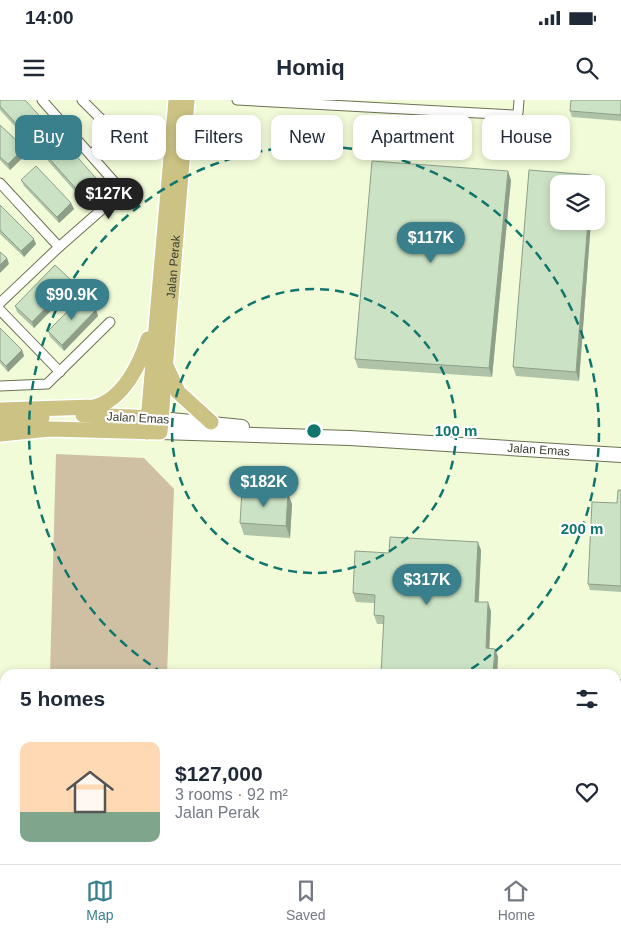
<!DOCTYPE html>
<meta charset="utf-8">
<style>
body{margin:0;font-family:Helvetica,sans-serif;background:#f2f2f3;color:#1f2937;height:100vh;display:flex;flex-direction:column;font-size:19px;white-space:nowrap}
*{box-sizing:border-box;margin:0}
p{font-size:16px;color:#747a83}
.icon{flex:none;width:28px;height:28px;fill:none;stroke:currentColor;stroke-width:2;stroke-linecap:round;stroke-linejoin:round}
.map{position:relative;flex:1;overflow:hidden}
.panel{position:absolute;left:0px;top:569px;width:621px;height:196px;display:flex;flex-direction:column;background:#fff;border-radius:15px 15px 0 0;box-shadow:0 2px 8px #0003}
.panel>*{flex:none}
.top-card{position:absolute;left:15px;top:15px;width:591px;height:45px;display:flex;gap:10px}
.fabs{position:absolute;left:550px;top:75px;display:grid;gap:10px}
.fabs a{display:grid;place-items:center;width:55px;height:55px;border-radius:10px;background:#fff;box-shadow:0 2px 8px #0003;font-size:25px}
.price{position:absolute;translate:-50% -42px;padding:0 11px;border-radius:18px;background:#3a7f8c;color:#fff;font-size:16px;line-height:32px;filter:drop-shadow(0 1px 2px #0008)}
.price::after{content:'';position:absolute;left:50%;top:30px;width:15px;height:11px;margin-left:-8px;background:inherit;clip-path:polygon(0 0,100% 0,50% 100%)}
.price.current{background:#222;color:#fff}
ul{padding:0;list-style:none}
li{display:flex;align-items:center;gap:15px;height:125px;padding:0 20px}
li span{display:grid;place-items:center;flex:none;width:140px;height:100px;border-radius:10px;color:#555}
li>.icon{margin-inline-start:auto}
span .icon{width:60px;height:60px;fill:#fffc;stroke-width:1}
li b{font-size:21px}
h2{display:flex;justify-content:space-between;align-items:center;height:60px;padding:0 20px;font-size:21px}
.chip{padding:0 18px;border-radius:10px;background:#fff;box-shadow:0 2px 8px #0003;font-size:18px;line-height:45px}
.chip.current{background:#3a7f8c;color:#fff}
.status{display:flex;justify-content:space-between;align-items:center;height:35px;padding:0 25px;background:#fff;direction:ltr}
.status svg{height:14px;fill:currentColor}
header{display:flex;justify-content:space-between;align-items:center;height:65px;padding:0 20px;background:#fff;font-size:22px;font-weight:600}
.dock{display:flex;justify-content:space-around;align-items:center;height:70px;border-top:1px solid #e0e1e3;background:#fff;font-size:14px;color:#747a83}
.dock a{display:grid;justify-items:center;gap:2px}
.dock .current{color:#3a7f8c}
.map>svg:first-child{display:block}
.green{fill:#cfc0a4}
.lines{fill:none;stroke-linecap:round;stroke-linejoin:round}
.minor-casing{stroke:#6b7253;stroke-width:11}
.secondary-casing{stroke:#6b7253;stroke-width:16}
.primary-casing{stroke:#fff;stroke-width:18}
.minor{stroke:#fff;stroke-width:9}
.secondary{stroke:#fff;stroke-width:14}
.primary{stroke:#cbc284;stroke-width:15}
.wall{fill:#afc3a9}
.shaded-wall{fill:#8e9f89}
.building{fill:#cbe3c4;stroke:#8e9f89}
.ring{fill:none;stroke:#0f766e;stroke-width:2.5;stroke-dasharray:9 6}
.labels{text-anchor:middle;dominant-baseline:central;stroke-width:4.5;stroke-linejoin:round;paint-order:stroke}
.street-label{font-size:12px;fill:#383c2e;stroke:#fff}
.centre{fill:#0f766e;stroke:#fff;stroke-width:2.5}
.ring-label{font-size:15px;text-anchor:middle;font-weight:bold;fill:#0f766e;stroke:#fff;stroke-width:4.5;stroke-linejoin:round;paint-order:stroke}
</style>
<div class="status"><b>14:00</b><svg viewBox="0 0 49 12"><path d="M0 12V9h3v3zM5 12V6h3v6zM10 12V3h3v9zM15 12V0h3v12zM26 1h20v11H26zM47 4h2v5h-2z"/></svg></div>
<header><svg class="icon" aria-label="menu" viewBox="0 0 24 24"><path d="M4 6h16M4 12h16M4 18h16"/></svg>Homiq<svg class="icon" aria-label="search" viewBox="0 0 24 24"><circle cx="10" cy="10" r="6"/><path d="M15 15l6 6"/></svg></header>
<div class="map">
<svg width="621" height="764" viewBox="0 0 621 764">
<rect width="100%" height="100%" fill="#f1fbd8"/>
<g class="green">
<path d="M56,354L144,358L174,389L167,574H50Z"/>
<path d="M5,658V760H413V764H0V659Z"/>
</g>
<g class="lines">
<defs>
<g id="minor">
<path d="M42,0L117,85L116,97L59,147"/>
<path d="M82,0L109,27C109,41 102,46 91,54"/>
<path d="M237,0L514,15L518,13L519,0"/>
<path d="M0,83L59,147L0,203"/>
<path d="M0,210L60,272"/>
<path d="M0,286L47,284L110,222"/>
</g>
<g id="secondary">
<path d="M161,319L242,327"/>
<path id="s1" d="M160,332L350,338L621,355"/>
</g>
<g id="primary">
<path d="M166,266L178,292L211,322"/>
<path d="M0,310L94,307C123,300 140,264 148,239"/>
<path d="M83,315L157,318"/>
<path d="M0,322L42,318"/>
<path d="M147,332L176,0"/>
<path id="s2" d="M0,334L50,329L160,332L187,0"/>
</g>
</defs>
<use href="#minor" class="minor-casing"/>
<use href="#secondary" class="secondary-casing"/>
<use href="#primary" class="primary-casing"/>
<use href="#minor" class="minor"/>
<use href="#secondary" class="secondary"/>
<use href="#primary" class="primary"/>
</g>
<g class="wall">
<path d="M0,0L48,25L50,31L10,70L0,60V25L15,39L21,33L0,10Z"/>
<path d="M621,0V21L572,17L570,11Z"/>
<path d="M46,55L105,92L89,107L48,61Z"/>
<path d="M529,70L591,75L594,84H559V121H591L579,281L516,276L513,267Z"/>
<path d="M21,80L71,103L74,109L59,123L24,86Z"/>
<path d="M511,80L492,277L358,268L355,259Z"/>
<path d="M0,105L36,144L24,157L0,134Z"/>
<path d="M74,187L34,228L17,212L15,206Z"/>
<path d="M96,210L98,216L64,251L50,237L48,231Z"/>
<path d="M0,228L22,250L24,256L8,272L0,263Z"/>
<path d="M621,390V492L590,490L588,484L617,403Z"/>
<path d="M292,404L290,438L244,435L240,423Z"/>
<path d="M481,450L479,502L491,511L489,548L495,549L498,557L497,574H381L384,524H377L374,515V503L356,502L353,493L389,453Z"/>
<path d="M621,579V596L618,595L616,590Z"/>
</g>
<g class="shaded-wall">
<path d="M48,25L50,31L10,70L8,64Z"/>
<path d="M508,71L511,80L492,277L489,268Z"/>
<path d="M591,75L594,84H590Z"/>
<path d="M103,86L105,92L89,107L87,101Z"/>
<path d="M71,103L74,109L59,123L57,117Z"/>
<path d="M588,121H591L579,281L576,272Z"/>
<path d="M34,139L36,144L24,157L21,151Z"/>
<path d="M7,158L9,164L0,173V165Z"/>
<path d="M72,181L74,187L34,228L32,222Z"/>
<path d="M96,210L98,216L64,251L62,245Z"/>
<path d="M22,250L24,256L8,272L6,266Z"/>
<path d="M288,393L292,404L290,438L286,426Z"/>
<path d="M478,442L481,450L478,510L475,502Z"/>
<path d="M488,502L491,511L489,557L486,548Z"/>
<path d="M495,549L498,557L497,574L493,573Z"/>
</g>
<g class="building">
<path d="M0,0H25L48,25L8,64L0,57V25L15,39L23,31L0,6Z"/>
<path d="M571,0H621V15L570,11Z"/>
<path d="M62,40L103,86L87,101L46,55Z"/>
<path d="M372,61L508,71L489,268L355,259Z"/>
<path d="M36,66L71,103L57,117L21,80Z"/>
<path d="M529,70L591,75L590,84H559V121H588L576,272L513,267Z"/>
<path d="M0,105L34,139L21,151L0,130Z"/>
<path d="M0,152L7,158L0,165Z"/>
<path d="M55,165L72,181L32,222L15,206Z"/>
<path d="M82,197L96,210L62,245L48,231Z"/>
<path d="M0,228L22,250L6,266L0,260Z"/>
<path d="M242,390L288,393L286,426L240,423Z"/>
<path d="M618,390H621V486L588,484L592,402L617,403Z"/>
<path d="M390,437L478,442L475,502H488L486,548L495,549L493,573L469,572V574H381L384,516L374,515L375,495L353,493L355,451L389,453Z"/>
<path d="M621,579V592L616,589Z"/>
<path d="M616,642L621,644V764H563L565,760H616Z"/>
</g>
<g class="ring">
<circle cx="314" cy="331" r="142"/>
<path d="M163 573A285 285 0 1 1 465 573"/>
</g>
<g class="labels">
<g class="street-label">
<text stroke="none"><textPath href="#s2" startOffset="326">Jalan Perak</textPath></text>
<text transform="translate(138 318) rotate(3)">Jalan Emas</text>
<text stroke="none"><textPath href="#s1" startOffset="379">Jalan Emas</textPath></text>
</g>
</g>
<circle cx="314" cy="331" r="8" class="centre"/>
<g class="ring-label">
<text x="456" y="336">100 m</text>
<text x="582" y="434">200 m</text>
</g>
</svg>
<div class="fabs">
<a><svg class="icon" aria-label="layers" viewBox="0 0 24 24"><path d="M12 4l9 5-9 5-9-5zM3 14l9 5 9-5"/></svg></a>
</div>
<b class="price current" style="left:109px;top:120px">$127K</b>
<b class="price" style="left:431px;top:164px">$117K</b>
<b class="price" style="left:72px;top:221px">$90.9K</b>
<b class="price" style="left:264px;top:408px">$182K</b>
<b class="price" style="left:427px;top:506px">$317K</b>
<div class="top-card">
<a class="chip current">Buy</a>
<a class="chip">Rent</a>
<a class="chip">Filters</a>
<a class="chip">New</a>
<a class="chip">Apartment</a>
<a class="chip">House</a>
</div>
<section class="panel">
<h2>5 homes<svg class="icon" aria-label="filters" viewBox="0 0 24 24"><path d="M4 7h16M4 17h16"/><circle cx="9" cy="7" r="2"/><circle cx="15" cy="17" r="2"/></svg></h2>
<ul>
<li><span style="background:linear-gradient(#ffd9b3 70%,#7fa58c 0)"><svg class="icon" aria-label="home" viewBox="0 0 24 24"><path d="M3 11l9-7 9 7M6 9v11h12V9"/></svg></span><div><b>$127,000</b><p>3 rooms · 92 m²</p><p>Jalan Perak</p></div><svg class="icon" aria-label="heart" viewBox="0 0 24 24"><path d="M12 20l-8-8c-3-5 5-10 8-4 3-6 11-1 8 4z"/></svg></li>
</ul>
</section>
</div>
<nav class="dock">
<a class="current"><svg class="icon" aria-label="map" viewBox="0 0 24 24"><path d="M3 6l6-2 6 2 6-2v14l-6 2-6-2-6 2zM9 4v14M15 6v14"/></svg>Map</a>
<a><svg class="icon" aria-label="saved" viewBox="0 0 24 24"><path d="M7 4h10v16l-5-4-5 4z"/></svg>Saved</a>
<a><svg class="icon" aria-label="home" viewBox="0 0 24 24"><path d="M3 11l9-7 9 7M6 9v11h12V9"/></svg>Home</a>
</nav>
